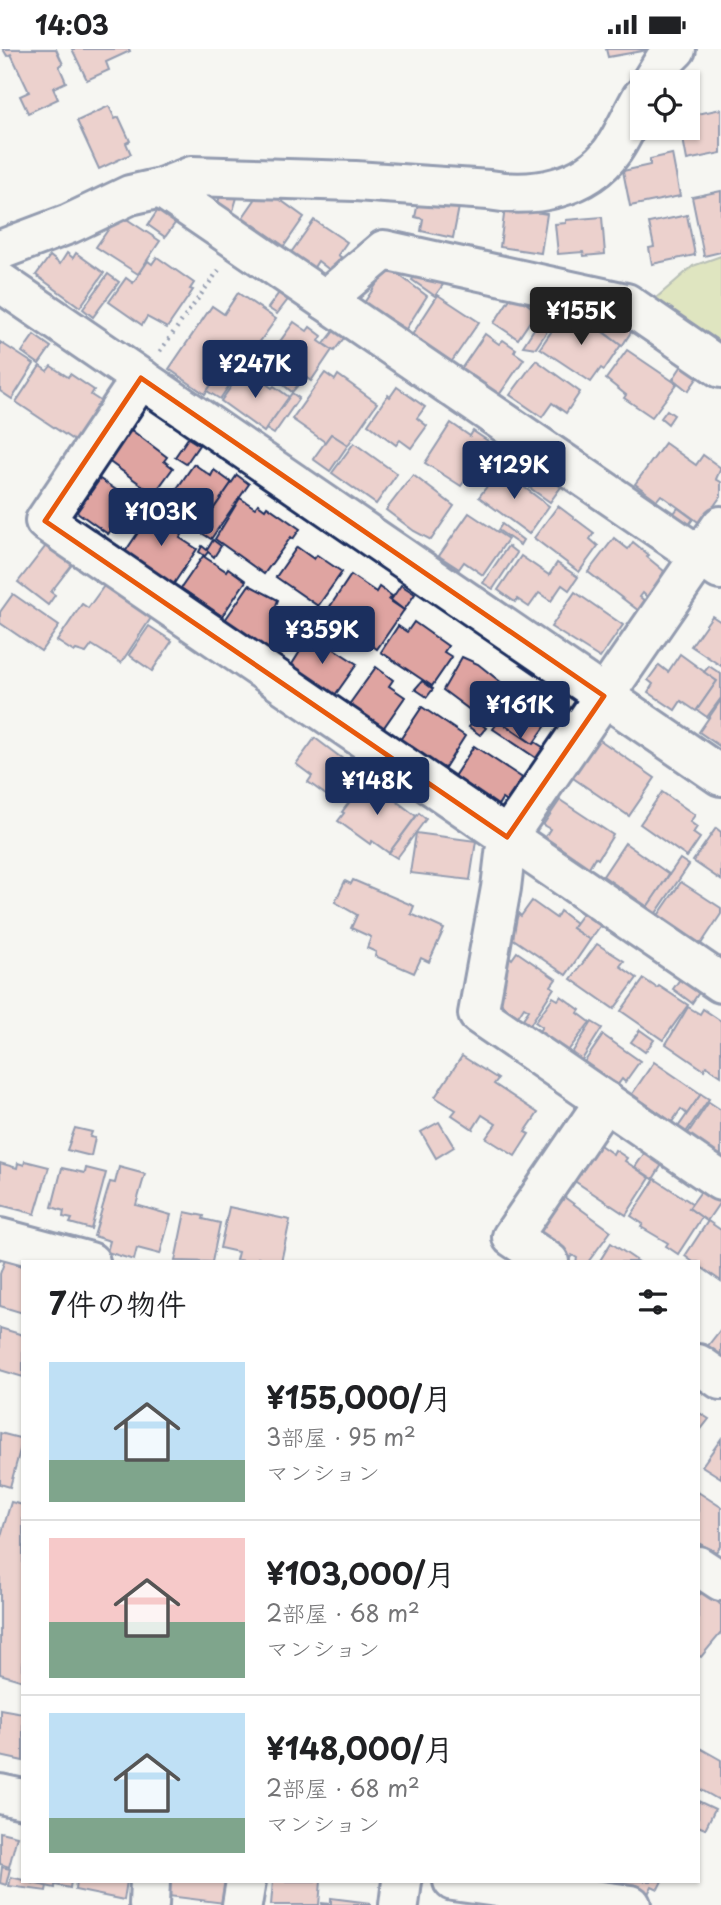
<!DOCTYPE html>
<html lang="ja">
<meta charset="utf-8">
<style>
body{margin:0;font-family:"Playpen Sans","Klee One",sans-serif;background:#f2f2f2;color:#202124;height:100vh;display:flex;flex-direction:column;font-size:26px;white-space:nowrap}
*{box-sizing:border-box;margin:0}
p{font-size:23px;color:#757577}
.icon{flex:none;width:38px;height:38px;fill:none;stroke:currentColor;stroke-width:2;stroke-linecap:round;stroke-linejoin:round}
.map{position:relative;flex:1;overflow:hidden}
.details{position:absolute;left:21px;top:1211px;width:679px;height:623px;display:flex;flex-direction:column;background:#fff;border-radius:0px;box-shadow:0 2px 5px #0004}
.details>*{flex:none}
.controls{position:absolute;left:630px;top:21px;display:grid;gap:14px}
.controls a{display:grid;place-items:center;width:70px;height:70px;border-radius:0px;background:#fff;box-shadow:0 2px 5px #0004;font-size:35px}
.price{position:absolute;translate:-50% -60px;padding:0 16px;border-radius:7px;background:#1b2f5e;color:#fff;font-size:23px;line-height:46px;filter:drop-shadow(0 2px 4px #0008)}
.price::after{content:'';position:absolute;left:50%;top:42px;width:21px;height:16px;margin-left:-10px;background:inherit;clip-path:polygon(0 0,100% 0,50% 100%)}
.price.on{background:#222;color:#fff}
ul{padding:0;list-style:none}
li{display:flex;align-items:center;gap:21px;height:175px;padding:0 28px}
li+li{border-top:2px solid #e0e0e0}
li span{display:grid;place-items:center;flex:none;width:196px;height:140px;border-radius:0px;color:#555}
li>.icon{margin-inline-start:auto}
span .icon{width:84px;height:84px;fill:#fffc;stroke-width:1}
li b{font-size:30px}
h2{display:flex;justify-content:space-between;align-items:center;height:84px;padding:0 28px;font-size:30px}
.status{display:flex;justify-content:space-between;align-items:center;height:49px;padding:0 35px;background:#fff;direction:ltr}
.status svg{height:19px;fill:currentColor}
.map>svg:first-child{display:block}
.green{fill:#c4d083;stroke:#708070;stroke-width:2}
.building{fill:#dfa4a1;stroke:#1b2f5e;stroke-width:2}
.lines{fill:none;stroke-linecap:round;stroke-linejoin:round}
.minor-casing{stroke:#1b2f5e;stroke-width:44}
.path{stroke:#1b2f5e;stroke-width:4.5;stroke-dasharray:2 5;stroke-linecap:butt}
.minor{stroke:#f6f6f2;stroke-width:38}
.marked{fill:none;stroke:#e8590c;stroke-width:5;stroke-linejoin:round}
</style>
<div class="status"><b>14:03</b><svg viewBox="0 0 49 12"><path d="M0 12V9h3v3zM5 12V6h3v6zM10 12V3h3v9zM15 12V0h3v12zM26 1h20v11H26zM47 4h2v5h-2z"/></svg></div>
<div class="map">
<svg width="721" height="1856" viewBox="0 0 721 1856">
<rect width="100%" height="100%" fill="#f6f6f2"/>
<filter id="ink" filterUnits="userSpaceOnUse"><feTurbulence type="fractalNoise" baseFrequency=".0143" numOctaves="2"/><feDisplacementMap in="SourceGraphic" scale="14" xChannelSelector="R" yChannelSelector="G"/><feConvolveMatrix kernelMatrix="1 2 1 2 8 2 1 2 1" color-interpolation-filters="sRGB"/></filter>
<g filter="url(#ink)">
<path class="green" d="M721,207V293L655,250L693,217Z"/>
<g class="building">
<path d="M3,0H56L63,15L59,17L66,33L53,39L58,50L28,64L20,47L29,43L11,5L7,7Z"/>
<path d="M72,0H129L130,2L106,13L109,21L87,31Z"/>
<path d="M606,0H653L608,8Z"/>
<path d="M109,57L115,70L119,68L130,92L126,94L131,105L99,120L77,72Z"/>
<path d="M721,60V104L687,111L681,79H688V67Z"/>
<path d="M672,105L680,147L630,157L623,122L650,116V110Z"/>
<path d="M223,137L239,142L233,162L217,157Z"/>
<path d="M721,142V203L704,207L692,148Z"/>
<path d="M259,145L269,149L272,145L304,168L284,197L243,168Z"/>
<path d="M419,149L459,158L453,189L421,182L423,170L415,168Z"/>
<path d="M505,158L547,165L541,204L500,198Z"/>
<path d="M158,161L176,173L165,188L148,176Z"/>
<path d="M119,165L160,192L138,225L96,198Z"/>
<path d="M687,166L695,206L652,215L649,199L654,198L649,174Z"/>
<path d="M602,168L605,205L584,207L583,203L558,205L555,175L566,174V171Z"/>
<path d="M314,171L347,193L338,206L341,208L331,222L318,212L313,220L290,205Z"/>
<path d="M67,204L73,209L76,204L104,224L80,258L36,226L50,207L60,215Z"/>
<path d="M157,208L194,234L190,240L193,241L167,279L147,268L142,276L109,253L126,229L133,234L148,212L152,215Z"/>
<path d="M391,220L427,247L406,280L364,254L386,221L389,223Z"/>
<path d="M420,220L447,230L435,247L412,231Z"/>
<path d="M108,225L119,233L93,268L83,260Z"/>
<path d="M281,241L290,248L277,265L268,259Z"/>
<path d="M238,244L276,270L239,322L227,313L205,345L169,320L212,257L224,265Z"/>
<path d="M513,245L537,262L518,290L494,274Z"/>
<path d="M438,246L479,273L450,315L410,289Z"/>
<path d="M545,263L555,270L536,299L523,297Z"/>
<path d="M565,263L586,277L589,273L621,296L604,321L601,319L591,333L540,299Z"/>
<path d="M616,268L633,280L622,297L605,284Z"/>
<path d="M294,273L307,282L310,278L322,287L319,292L332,301L311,332L297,322L294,327L268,309Z"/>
<path d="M337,278L347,285L334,302L324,295Z"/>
<path d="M485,285L499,295L503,291L516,300L514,303L524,310L499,346L461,320Z"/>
<path d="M34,286L51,298L39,315L22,303Z"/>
<path d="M0,293L34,315L12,350L0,342Z"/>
<path d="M627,301L677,335L652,368L624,349L626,346L606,330Z"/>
<path d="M536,311L580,343L566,364L552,354L542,368L510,346Z"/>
<path d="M685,312L701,324L688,342L673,330Z"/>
<path d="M227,313L239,322L220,350L207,342Z"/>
<path d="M40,317L47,322L51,317L68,328L70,325L94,341L91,346L105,355L79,395L16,353Z"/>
<path d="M244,319L272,339L274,337L289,348L264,383L221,352Z"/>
<path d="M287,324L300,334L292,343L280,333Z"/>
<path d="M325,324L335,331L338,326L377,354L348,396L331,385L325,393L292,370Z"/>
<path d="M397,338L425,358L417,369L427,377L411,399L400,391L396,396L368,375L388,346L390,348Z"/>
<path d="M292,344L299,349L274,385L266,380Z"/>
<path d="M667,361L674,366L668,375L661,369Z"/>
<path d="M451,374L470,387L473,382L491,394L461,437L425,414Z"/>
<path d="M130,380L167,408L164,412L173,419L154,445L107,411Z"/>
<path d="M331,385L348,396L330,422L313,410Z"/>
<path d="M188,389L199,396L186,415L175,408Z"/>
<path d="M354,394L397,425L376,455L332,424Z"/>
<path d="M665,394L696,416L703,406L721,419L716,430L721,433V447L701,475L661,446L657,451L635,435Z"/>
<path d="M194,415L211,427L214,421L232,434L201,478L167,454Z"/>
<path d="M500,420L549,457L529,485L479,448Z"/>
<path d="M542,424L561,438L550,453L530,439Z"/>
<path d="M237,426L249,435L211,490L189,476L192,472L201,478Z"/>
<path d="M413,426L454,457L431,491L414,482L386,461Z"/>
<path d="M100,430L143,459L128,480L117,473L108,485L77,463Z"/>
<path d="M240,449L255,459L258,455L265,460L267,457L300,480L293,490L291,488L264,525L215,490Z"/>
<path d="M558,457L594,484L590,490L598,497L579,523L534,489Z"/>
<path d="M678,459L693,470L687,478L671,468Z"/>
<path d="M154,460L185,481L180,489L197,500L173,536L135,513L136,511L125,503Z"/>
<path d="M469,464L508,490L483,526L464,513L459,520L439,507Z"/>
<path d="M502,475L523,491L520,496L498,481Z"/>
<path d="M614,489L628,500L633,493L649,506L647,508L664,522L663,524L669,529L659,542L654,538L647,548L643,544L640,548L650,556L643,565L588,523Z"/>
<path d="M213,491L221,497L214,508L208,503L205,507L199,503L202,497L207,501Z"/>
<path d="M49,493L74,513L51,543L55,546L48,556L18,533Z"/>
<path d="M508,497L517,504L493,540L483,534Z"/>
<path d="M297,498L314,510L317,506L342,523L318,557L276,528Z"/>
<path d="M203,507L226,522L228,519L246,532L222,567L181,539Z"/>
<path d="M521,507L549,526L557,514L578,528L569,541L562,536L551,552L539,544L529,558L517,550L515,553L498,541Z"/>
<path d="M351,526L376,543L379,538L392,547L389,551L404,561L377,600L357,586L365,574L361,571L353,584L325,565Z"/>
<path d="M106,534L153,566L121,614L92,596L86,604L76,601L74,603L57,592L82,555L88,559Z"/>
<path d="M249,536L278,551L275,559L305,576L290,599L282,593L273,605L236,581L225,571Z"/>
<path d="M401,536L415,545L404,561L391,551Z"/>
<path d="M575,543L623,576L600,609L551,578Z"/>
<path d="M13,545L59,577L41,602L0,574V563Z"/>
<path d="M712,567L721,573V617L691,597Z"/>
<path d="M414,573L448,597L444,603L452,608L432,637L381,603L398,577L407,583Z"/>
<path d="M149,577L172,592L152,622L129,606Z"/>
<path d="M311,585L357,615L335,646L326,639L324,643L289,620Z"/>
<path d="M680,605L717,632L696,662L681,652L675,661L648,643L653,635L648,631L659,616L668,623Z"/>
<path d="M462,608L478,615L503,635L478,667L443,641Z"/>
<path d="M709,617L721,625V649L707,668L697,661L717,632L704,623Z"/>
<path d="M376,618L393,631L389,637L405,648L382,681L348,657Z"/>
<path d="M422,632L433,640L427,648L415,640Z"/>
<path d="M518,640L554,665L533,695L497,670Z"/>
<path d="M721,651V698L699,683Z"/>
<path d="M422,658L465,687L444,720L400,691Z"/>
<path d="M475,670L486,679L480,686L469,678Z"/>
<path d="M499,672L533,695L535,693L546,700L539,711L493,680Z"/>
<path d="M315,689L356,720L333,751L308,733L312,727L296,715Z"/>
<path d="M597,689L655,729L629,767L570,727Z"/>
<path d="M474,697L524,730L508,754L502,750L495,761L451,732Z"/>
<path d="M367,730L416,767L389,804L372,792L370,795L338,772L344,764L342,763Z"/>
<path d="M662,743L695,766L690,773L697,778L693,784L700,789L687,808L640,775Z"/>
<path d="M560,751L613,786L598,810L595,808L588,820L543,791L550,780L543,776Z"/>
<path d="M419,764L426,770L397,809L389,804Z"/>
<path d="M716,779L721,783V831L693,812Z"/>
<path d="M416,784L476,792L470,831L410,824Z"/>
<path d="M625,794L669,825L648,858L603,827Z"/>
<path d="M680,810L689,816L654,867L645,861Z"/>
<path d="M353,831L414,857L411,865L444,880L429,913L421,909L414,924L375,907L376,903L367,899L371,888L351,879L357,866L335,853L345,832L351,835Z"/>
<path d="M681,833L721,859V865L701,895L657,868Z"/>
<path d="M532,852L556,869L560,862L576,874L572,879L590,891L566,926L506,885L519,865L521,867Z"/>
<path d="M585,861L603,873L590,891L572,879Z"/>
<path d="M597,895L624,912L620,917L637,929L614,960L571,930Z"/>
<path d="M517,903L556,930L551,937L554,939L528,979L520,974L529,961L524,958L517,969L497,961L502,955L497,952L503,944L497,940L496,928L510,908L512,910Z"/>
<path d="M683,926L702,939L692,954L673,940Z"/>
<path d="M644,930L657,939L659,937L688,956L663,991L621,962Z"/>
<path d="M561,947L580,961L578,964L590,973L564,1007L536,986L542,978L535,973L553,948L558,951Z"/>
<path d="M688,958L700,965L703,960L721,972V1027L706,1017L704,1021L666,995Z"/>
<path d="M592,973L602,979L578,1017L568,1010Z"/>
<path d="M640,981L654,991L645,1003L631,993Z"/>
<path d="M603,986L640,1012L625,1033L622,1030L614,1041L581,1018Z"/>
<path d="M462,1007L498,1030L494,1035L538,1064L525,1083L529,1085L515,1107L486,1089L496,1075L482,1066L473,1080L452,1066L456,1061L435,1048Z"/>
<path d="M654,1013L701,1045L687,1065L681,1060L672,1073L632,1045Z"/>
<path d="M701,1045L709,1050L684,1086L676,1081Z"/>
<path d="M709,1053L721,1061V1111L686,1087Z"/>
<path d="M439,1073L454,1098L436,1109L421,1083Z"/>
<path d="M75,1079L92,1083L90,1088L95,1089L91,1107L67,1101Z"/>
<path d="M597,1094L613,1105L615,1101L627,1109L625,1112L650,1129L626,1166L573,1131Z"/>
<path d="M646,1102L663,1114L653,1130L635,1118Z"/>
<path d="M25,1112L49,1118L35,1165L0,1156V1114L17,1119L18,1114L24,1116Z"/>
<path d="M119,1118L145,1125L136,1156L171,1166L160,1205L137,1199L134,1211L107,1203L110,1192L94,1187L110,1133L115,1134Z"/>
<path d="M62,1119L85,1124L86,1119L106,1124L91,1180L70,1174L72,1170L63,1168L64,1162L52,1158Z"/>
<path d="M655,1130L693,1155L689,1159L702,1168L678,1205L666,1197L668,1194L641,1178L643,1175L631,1167Z"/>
<path d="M702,1141L720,1153L707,1172L689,1159Z"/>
<path d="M560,1145L611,1182L588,1213H576L577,1209L572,1206L569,1211L536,1188L544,1176L540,1173Z"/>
<path d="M229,1158L290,1171L281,1213L258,1209L257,1213L236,1211L238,1203L220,1199Z"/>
<path d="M185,1163L204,1167L203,1170L220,1174L212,1213L175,1212Z"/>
<path d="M708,1172L721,1181V1232L698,1216V1213H693L685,1207Z"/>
<path d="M611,1194L639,1213H599Z"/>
<path d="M5,1211L23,1217V1264L0,1257V1225Z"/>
<path d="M0,1279L23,1286V1328L0,1321Z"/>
<path d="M721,1280V1309L707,1298Z"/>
<path d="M698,1363L709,1370L698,1384Z"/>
<path d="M0,1384L23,1390L10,1438L0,1435Z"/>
<path d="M721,1390V1429L702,1417Z"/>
<path d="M698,1443L721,1458V1496L716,1503L698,1494Z"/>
<path d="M11,1453L23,1456V1632L0,1625V1490Z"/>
<path d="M704,1541L721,1556V1584L701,1608L698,1606V1547Z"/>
<path d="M0,1660L23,1664V1712L0,1707Z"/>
<path d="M698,1698L721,1711V1752L698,1739Z"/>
<path d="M698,1752L715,1760L705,1780L698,1777Z"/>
<path d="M0,1783L17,1787L9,1818L0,1815Z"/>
<path d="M2,1818L10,1820L6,1836L0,1834Z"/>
<path d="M11,1828L47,1837L46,1842L9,1837Z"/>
<path d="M32,1832H71L70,1839L55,1836V1839L32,1834Z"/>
<path d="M76,1832H127L124,1851L75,1841Z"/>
<path d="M162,1832H228L224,1854L160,1846Z"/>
<path d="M273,1832H321L319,1856H271Z"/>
<path d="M613,1832H662L658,1840L652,1837L648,1845L640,1842L610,1838Z"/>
<path d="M331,1849L370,1854V1856H322V1854L331,1855Z"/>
</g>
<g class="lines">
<defs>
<g id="minor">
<path d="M651,33L664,12L676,0"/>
<path d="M161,139L720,521"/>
<path d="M0,201L69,175L130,146L161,139L192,127L355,132L489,141C532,149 586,140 613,101C624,85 632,65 642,48"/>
<path d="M0,233L721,727"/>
<path d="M325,251L384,201L626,254L721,319"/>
<path d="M141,329L45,472L721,934"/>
<path d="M721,477L507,788L501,839L478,965L721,1132"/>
<path d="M0,1189L90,1213"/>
<path d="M549,1213L512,1188L605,1052"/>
<path d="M698,1315L721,1331"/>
<path d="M698,1517L721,1532"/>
<path d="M0,1745L23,1750"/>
<path d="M453,1832L631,1856"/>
<path d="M149,1856L150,1832"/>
<path d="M242,1856L246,1832"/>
<path d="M399,1856L402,1832"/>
</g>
</defs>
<use href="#minor" class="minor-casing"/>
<path class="path" d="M160,302L221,218"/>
<use href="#minor" class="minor"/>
</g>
</g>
<path d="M0 0H721V1856H0ZM141,329L604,647L507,788L45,472Z" fill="#f6f6f2" fill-opacity=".55" fill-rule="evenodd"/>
<path class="marked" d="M141,329L604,647L507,788L45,472Z"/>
</svg>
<div class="controls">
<a><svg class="icon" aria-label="locate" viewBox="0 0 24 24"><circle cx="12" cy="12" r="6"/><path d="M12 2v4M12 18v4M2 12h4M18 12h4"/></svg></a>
</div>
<b class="price on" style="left:581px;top:298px">¥155K</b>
<b class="price" style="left:255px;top:351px">¥247K</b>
<b class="price" style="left:514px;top:452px">¥129K</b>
<b class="price" style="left:161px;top:499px">¥103K</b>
<b class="price" style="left:322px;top:617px">¥359K</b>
<b class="price" style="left:520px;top:692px">¥161K</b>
<b class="price" style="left:377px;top:768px">¥148K</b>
<section class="details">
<h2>7件の物件<svg class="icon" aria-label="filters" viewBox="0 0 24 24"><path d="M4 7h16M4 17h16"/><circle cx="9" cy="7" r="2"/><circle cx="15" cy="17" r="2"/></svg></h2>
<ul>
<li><span style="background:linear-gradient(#bfe0f5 70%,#7fa58c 0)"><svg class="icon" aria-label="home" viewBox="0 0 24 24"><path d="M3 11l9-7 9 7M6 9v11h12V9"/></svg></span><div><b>¥155,000/月</b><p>3部屋 · 95 m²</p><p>マンション</p></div></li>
<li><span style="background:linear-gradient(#f6c9c9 60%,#7fa58c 0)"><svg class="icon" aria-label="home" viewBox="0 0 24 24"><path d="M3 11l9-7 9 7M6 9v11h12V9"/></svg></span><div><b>¥103,000/月</b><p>2部屋 · 68 m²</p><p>マンション</p></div></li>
<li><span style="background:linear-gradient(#bfe0f5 75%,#7fa58c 0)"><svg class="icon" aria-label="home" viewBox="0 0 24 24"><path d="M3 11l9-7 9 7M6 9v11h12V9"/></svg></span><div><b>¥148,000/月</b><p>2部屋 · 68 m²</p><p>マンション</p></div></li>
</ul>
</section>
</div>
